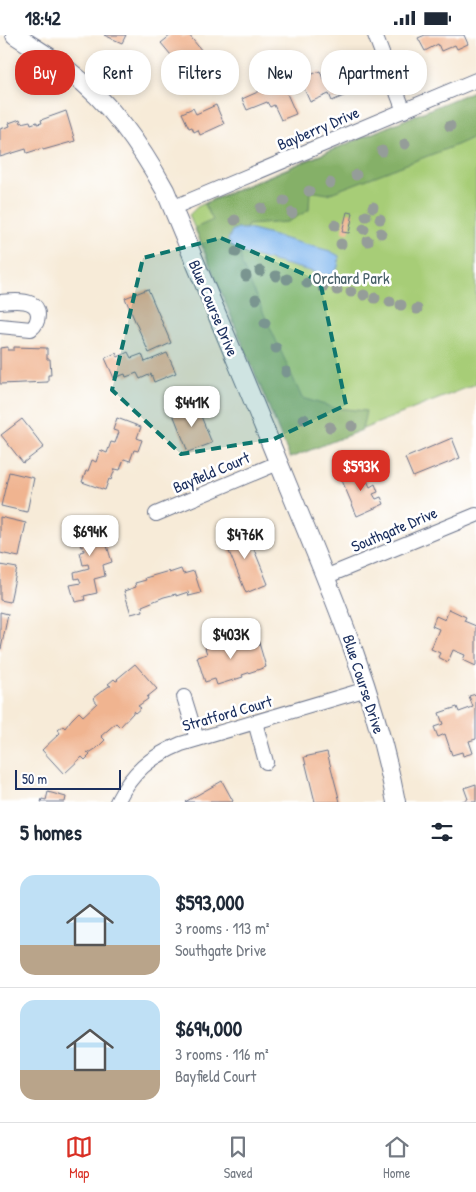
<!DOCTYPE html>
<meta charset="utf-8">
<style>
body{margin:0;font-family:"Patrick Hand",sans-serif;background:#f2f2f3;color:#1f2937;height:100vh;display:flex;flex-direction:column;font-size:19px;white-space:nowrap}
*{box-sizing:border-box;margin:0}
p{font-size:16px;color:#747a83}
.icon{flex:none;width:28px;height:28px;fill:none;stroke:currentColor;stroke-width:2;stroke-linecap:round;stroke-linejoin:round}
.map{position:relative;height:767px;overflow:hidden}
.drawer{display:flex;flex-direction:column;background:#fff;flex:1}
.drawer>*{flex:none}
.top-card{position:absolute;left:15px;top:15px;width:446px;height:45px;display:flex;gap:10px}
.scale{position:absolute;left:15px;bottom:12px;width:106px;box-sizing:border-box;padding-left:5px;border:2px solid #1b2f5e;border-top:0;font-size:14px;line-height:18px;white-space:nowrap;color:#1b2f5e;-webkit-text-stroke:4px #fff;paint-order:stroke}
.price{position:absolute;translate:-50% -42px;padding:0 11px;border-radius:10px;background:#fff;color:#222;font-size:16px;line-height:32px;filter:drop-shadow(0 1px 2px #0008)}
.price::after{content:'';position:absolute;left:50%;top:30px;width:15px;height:11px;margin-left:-8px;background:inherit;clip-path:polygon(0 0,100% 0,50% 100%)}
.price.current{background:#d93025;color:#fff}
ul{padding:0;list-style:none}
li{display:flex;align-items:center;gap:15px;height:125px;padding:0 20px}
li+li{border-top:1px solid #e0e1e3}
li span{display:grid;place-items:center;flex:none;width:140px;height:100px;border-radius:15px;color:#555}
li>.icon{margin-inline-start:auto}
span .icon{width:60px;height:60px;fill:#fffc;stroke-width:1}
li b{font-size:21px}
h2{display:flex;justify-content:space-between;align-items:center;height:60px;padding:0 20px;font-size:21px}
.pill{padding:0 18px;border-radius:20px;background:#fff;box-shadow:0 2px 8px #0003;font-size:18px;line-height:45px}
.pill.current{background:#d93025;color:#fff}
.status{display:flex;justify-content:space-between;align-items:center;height:35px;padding:0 25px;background:#fff;direction:ltr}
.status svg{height:14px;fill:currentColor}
.tabs{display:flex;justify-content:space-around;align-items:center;height:70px;border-top:1px solid #e0e1e3;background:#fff;font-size:14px;color:#747a83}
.tabs a{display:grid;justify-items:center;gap:2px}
.tabs .current{color:#d93025}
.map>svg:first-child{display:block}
.green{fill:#a7cd77;stroke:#617e6a}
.forest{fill:#85b068;stroke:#507063}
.water{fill:#7fb6ee;stroke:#4d72a6}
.building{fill:#f0b490}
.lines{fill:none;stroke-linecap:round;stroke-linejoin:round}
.minor-casing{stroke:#687189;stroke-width:16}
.major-casing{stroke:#687189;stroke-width:20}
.minor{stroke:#fff;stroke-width:14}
.major{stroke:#fff;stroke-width:18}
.tree{fill:#959d99}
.marked{fill:#0f766e;fill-opacity:0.2;stroke:#0f766e;stroke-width:4;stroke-dasharray:10 6;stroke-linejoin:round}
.labels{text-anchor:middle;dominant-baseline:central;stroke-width:5;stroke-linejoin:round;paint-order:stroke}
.street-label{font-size:16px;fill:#1b2f5e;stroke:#fff}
.park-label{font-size:16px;fill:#455e66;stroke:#fff}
</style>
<div class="status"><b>18:42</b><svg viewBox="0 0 49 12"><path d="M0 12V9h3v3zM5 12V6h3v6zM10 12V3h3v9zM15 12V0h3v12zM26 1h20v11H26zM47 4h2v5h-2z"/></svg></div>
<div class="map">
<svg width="476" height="767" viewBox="0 0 476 767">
<rect width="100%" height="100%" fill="#fff"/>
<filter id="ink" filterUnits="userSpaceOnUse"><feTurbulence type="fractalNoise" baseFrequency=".02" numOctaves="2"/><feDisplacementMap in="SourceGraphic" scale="10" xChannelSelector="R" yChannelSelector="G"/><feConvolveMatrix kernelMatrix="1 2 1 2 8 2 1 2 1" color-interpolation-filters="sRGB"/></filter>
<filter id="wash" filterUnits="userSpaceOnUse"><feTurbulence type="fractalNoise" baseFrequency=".0096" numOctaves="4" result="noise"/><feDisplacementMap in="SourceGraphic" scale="20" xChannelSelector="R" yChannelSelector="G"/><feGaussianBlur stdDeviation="1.12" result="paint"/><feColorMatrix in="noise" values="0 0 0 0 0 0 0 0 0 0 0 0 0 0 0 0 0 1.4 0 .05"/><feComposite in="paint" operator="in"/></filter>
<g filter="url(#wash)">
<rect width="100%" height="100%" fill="#f7ebd8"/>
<path class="green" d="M476,55V349L290,423L189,180L197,172L213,164Z"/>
<path class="forest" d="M476,55V101L454,111L328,159L310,156L309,175L287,187L248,190L239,208L242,230L302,363L335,373L366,376L362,395L290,423L195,193L213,185L204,169Z"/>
<path class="water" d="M236,194H248L330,216L339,221L338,232L332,240H325L239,217L232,212L228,205L232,196Z"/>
<g id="blocks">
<g class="building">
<path d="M104,0H126L122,8Z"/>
<path d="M171,0H181L182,2L189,0L202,16L196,22L199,26L185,37L161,8Z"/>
<path d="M425,0H464L468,9L457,14L455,10L441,16L438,9L425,16L418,3Z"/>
<path d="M345,34L355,56L332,66L329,59L310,67L302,49L310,46L308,41L320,36L323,44Z"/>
<path d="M270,44L275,55L284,52L296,79L281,85L274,70L270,72L267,67L247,75L242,64L260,56L259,53L263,52L261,48Z"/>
<path d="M216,70L224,89L200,100L198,95L194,97L192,92L189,93L182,78L193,73L196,79Z"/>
<path d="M66,76L75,106L43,115V113L27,118L26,114L0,122V94L10,91L9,88L20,84L21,88L30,86L31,89L37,87V89L42,88L41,85Z"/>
<path d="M347,177L353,178L349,198L342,197Z"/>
<path d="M148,254L171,308L149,318L125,263Z"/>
<path d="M8,312V315H14V312L47,313V324H50L51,340H48V347L0,349V313Z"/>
<path d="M128,317L131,323L142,319L145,327L167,318L176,338L154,347L151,339L140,344L137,338L126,342L125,339L114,343L105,323L116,318L118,322Z"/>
<path d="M196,369L212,408L188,417L173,379Z"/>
<path d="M117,383L141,392L137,403L142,405L138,416L134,415L130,426L124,424L120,435L115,434L111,445L109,444L105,455L82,447L86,436H88L92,425L96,427L100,415L107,418L111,407L115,408L119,397L113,395Z"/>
<path d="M22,384L44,412L23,428L1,400Z"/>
<path d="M452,403L460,423L413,442L405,423Z"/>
<path d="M368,431L371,436L364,439L370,452L375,449L378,457L373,459L376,464L381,462L384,469L357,481L341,443Z"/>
<path d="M9,437L34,443L27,477L1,471Z"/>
<path d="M98,481L112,527L103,530L105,541L94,544L97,558L84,561L85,565L75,567L70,550L81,548L79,543L75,544L74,537L89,533L88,529L83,530L80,517L84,516L83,511L81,512L79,505L75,507L72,494L76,493L75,487Z"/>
<path d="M0,482L26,488L19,522L0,518Z"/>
<path d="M245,492L268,549L246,558L223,502Z"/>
<path d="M0,530L17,533L10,567L0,565Z"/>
<path d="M181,534L183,539L194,536L201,558L189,561L188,557L176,561V559L164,562L142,571L143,576L131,579L124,556L136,552L135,548L146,545L145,543L169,536V538Z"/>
<path d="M449,574L466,582L464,586L476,591V631L463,625L465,620L453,615L448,627L438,622L440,618L431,614L439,594L432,591L436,581L445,585Z"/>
<path d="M0,577L8,579L1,614H0Z"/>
<path d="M257,601L266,632L242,640L243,642L217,650L215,644L205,647L197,622L207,619L205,613L232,605L233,608Z"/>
<path d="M135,629L157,654L147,662L148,664L138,671L141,673L135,678L133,676V678L120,692L116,688L101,701L105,705L97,713L89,718L87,717L90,720L85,725L82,722L64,739L42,715L60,698L58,695L63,691L65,693L71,685L79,677L83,681L97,668L93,663L102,656L109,651H111L108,649L114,644L116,646L118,645L117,644Z"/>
<path d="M476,659V704L469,706L473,718L463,721L462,717L452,720L445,699L438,702L434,692L443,689L439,678L457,672L459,677L473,672L469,661Z"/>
<path d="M327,717L340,767H315L304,722Z"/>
<path d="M222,746L233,766L232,767H185Z"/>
<path d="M476,749V767H460L468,764L464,753Z"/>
<path d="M48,757L66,762L65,767H41L42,764L46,765Z"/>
</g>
</g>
</g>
<g filter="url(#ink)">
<use href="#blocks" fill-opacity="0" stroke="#687189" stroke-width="1"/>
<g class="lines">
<defs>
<g id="minor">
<path d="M375,0L404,76"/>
<path d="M172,173L476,45"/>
<path d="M0,267C11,266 38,262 38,280C38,286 35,291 31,294L0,291"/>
<path d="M156,479L278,428"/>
<path d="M325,542L476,480"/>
<path d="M184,662L197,704"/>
<path d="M255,687L266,727"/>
<path d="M117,767C132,737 150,722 181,709L367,654"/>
</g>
<path id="major" d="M15,0C33,12 52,23 69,36C111,68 140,110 165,155C208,257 251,360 293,463C334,562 376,661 396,767"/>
</defs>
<use href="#minor" class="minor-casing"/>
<use href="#major" class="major-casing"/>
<use href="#minor" class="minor"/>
<use href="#major" class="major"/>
</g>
<g class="tree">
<circle cx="450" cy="91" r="5.5"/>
<circle cx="405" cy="109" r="5.5"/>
<circle cx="382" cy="116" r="5.5"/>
<circle cx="356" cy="140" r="5.5"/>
<circle cx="330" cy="148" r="5.5"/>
<circle cx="309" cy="156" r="5.5"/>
<circle cx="284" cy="166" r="5.5"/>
<circle cx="373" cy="172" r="5.5"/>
<circle cx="261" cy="173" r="5.5"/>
<circle cx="292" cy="178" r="5.5"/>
<circle cx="366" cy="181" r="5.5"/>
<circle cx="380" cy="184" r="5.5"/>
<circle cx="235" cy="185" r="5.5"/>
<circle cx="335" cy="190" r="5.5"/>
<circle cx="364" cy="194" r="5.5"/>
<circle cx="381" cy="198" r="5.5"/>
<circle cx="368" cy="206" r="5.5"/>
<circle cx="341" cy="209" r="5.5"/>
<circle cx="236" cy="217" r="5.5"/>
<circle cx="260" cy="236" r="5.5"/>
<circle cx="246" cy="241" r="5.5"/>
<circle cx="276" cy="241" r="5.5"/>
<circle cx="287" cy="244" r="5.5"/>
<circle cx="307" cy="248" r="5.5"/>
<circle cx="323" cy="252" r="5.5"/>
<circle cx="337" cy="255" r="5.5"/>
<circle cx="351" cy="257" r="5.5"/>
<circle cx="364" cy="260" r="5.5"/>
<circle cx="375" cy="263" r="5.5"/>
<circle cx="256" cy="264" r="5.5"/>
<circle cx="390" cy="267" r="5.5"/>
<circle cx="401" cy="270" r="5.5"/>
<circle cx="417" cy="274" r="5.5"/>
<circle cx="265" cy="288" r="5.5"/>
<circle cx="276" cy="313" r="5.5"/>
<circle cx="286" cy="337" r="5.5"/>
<circle cx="304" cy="384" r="5.5"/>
<circle cx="352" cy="391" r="5.5"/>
<circle cx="330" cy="392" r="5.5"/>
</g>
</g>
<path class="marked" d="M221,203L320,246L346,370L274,404L181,419L112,355L143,223Z"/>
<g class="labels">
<g class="street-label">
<text transform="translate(318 93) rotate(-23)">Bayberry Drive</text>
<text transform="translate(214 273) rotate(67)">Blue Course Drive</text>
<text transform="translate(211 437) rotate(-23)">Bayfield Court</text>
<text transform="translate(394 494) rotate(-23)">Southgate Drive</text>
<text transform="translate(364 649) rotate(72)">Blue Course Drive</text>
<text transform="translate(227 678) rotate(-16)">Stratford Court</text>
</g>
<g class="park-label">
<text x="351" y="243">Orchard Park</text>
</g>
</g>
</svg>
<div class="scale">50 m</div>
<b class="price" style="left:192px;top:393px">$441K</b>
<b class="price current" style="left:361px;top:457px">$593K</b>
<b class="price" style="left:90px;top:522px">$694K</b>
<b class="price" style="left:245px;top:525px">$476K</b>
<b class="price" style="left:231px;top:625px">$403K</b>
<div class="top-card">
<a class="pill current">Buy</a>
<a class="pill">Rent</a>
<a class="pill">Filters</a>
<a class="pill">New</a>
<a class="pill">Apartment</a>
</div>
</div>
<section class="drawer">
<h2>5 homes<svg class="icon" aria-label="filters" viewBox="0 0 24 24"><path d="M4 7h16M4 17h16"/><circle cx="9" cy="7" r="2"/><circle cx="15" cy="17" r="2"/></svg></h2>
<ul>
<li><span style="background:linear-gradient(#bfe0f5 70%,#b9a48a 0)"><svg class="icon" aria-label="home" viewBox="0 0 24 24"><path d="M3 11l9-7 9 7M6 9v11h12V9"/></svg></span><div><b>$593,000</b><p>3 rooms · 113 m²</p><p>Southgate Drive</p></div></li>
<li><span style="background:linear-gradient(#bfe0f5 70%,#b9a48a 0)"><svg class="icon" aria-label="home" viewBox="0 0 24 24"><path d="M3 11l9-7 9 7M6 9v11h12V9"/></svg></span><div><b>$694,000</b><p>3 rooms · 116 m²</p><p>Bayfield Court</p></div></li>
</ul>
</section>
<nav class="tabs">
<a class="current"><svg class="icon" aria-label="map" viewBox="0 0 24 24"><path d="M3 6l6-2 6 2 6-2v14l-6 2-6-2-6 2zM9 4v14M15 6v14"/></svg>Map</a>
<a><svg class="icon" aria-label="saved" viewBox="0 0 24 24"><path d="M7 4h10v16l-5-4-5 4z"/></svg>Saved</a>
<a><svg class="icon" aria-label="home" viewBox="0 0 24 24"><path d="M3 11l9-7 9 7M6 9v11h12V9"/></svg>Home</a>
</nav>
